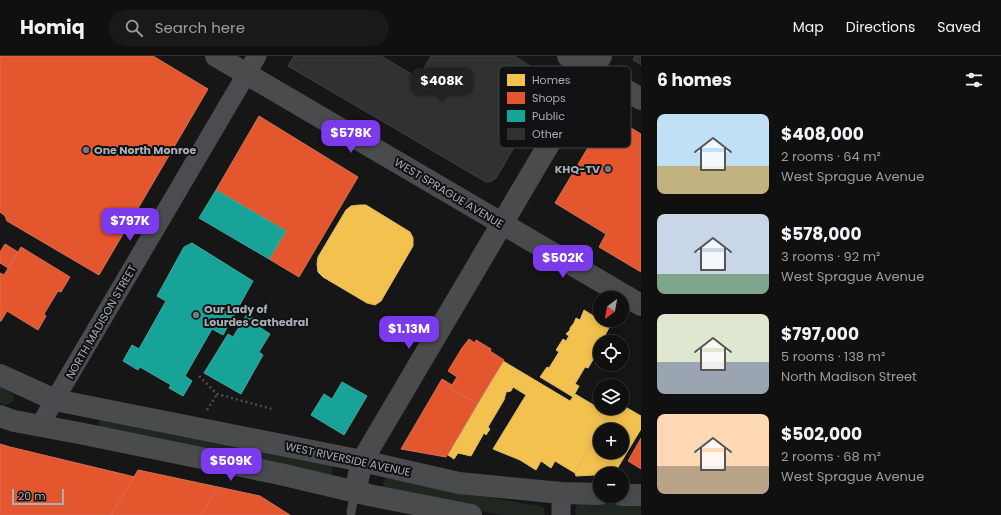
<!DOCTYPE html>
<meta charset="utf-8">
<style>
body{margin:0;font-family:Poppins,sans-serif;background:#191919;color:#f1f3f6;height:100vh;display:flex;flex-direction:column;font-size:15px;white-space:nowrap}
*{box-sizing:border-box;margin:0}
p{font-size:13px;color:#9c9d9f}
.icon{flex:none;width:22px;height:22px;fill:none;stroke:currentColor;stroke-width:2;stroke-linecap:round;stroke-linejoin:round}
.map{position:relative;flex:1;overflow:hidden}
.drawer{display:flex;flex-direction:column;background:#101010;width:360px}
.drawer>*{flex:none}
.needle{width:26px;rotate:211deg}
.tools{position:absolute;left:593px;top:235px;display:grid;gap:8px}
.tools a{display:grid;place-items:center;width:36px;height:36px;border-radius:50%;background:#101010;box-shadow:0 2px 10px #0003,0 0 0 1px #303030;font-size:20px}
.scale{position:absolute;left:12px;bottom:10px;width:52px;box-sizing:border-box;padding-left:4px;border:2px solid #a8aeb6;border-top:0;font-size:11px;line-height:14px;white-space:nowrap;color:#a8aeb6;-webkit-text-stroke:3px #101112;paint-order:stroke}
.price{position:absolute;translate:-50% -34px;padding:0 9px;border-radius:8px;background:#7c3aed;color:#fff;font-size:13px;line-height:26px;filter:drop-shadow(0 1px 2px #0008)}
.price::after{content:'';position:absolute;left:50%;top:24px;width:12px;height:9px;margin-left:-6px;background:inherit;clip-path:polygon(0 0,100% 0,50% 100%)}
.price.on{background:#222;color:#fff}
ul{padding:0;list-style:none}
li{display:flex;align-items:center;gap:12px;height:100px;padding:0 16px}
li span{display:grid;place-items:center;flex:none;width:112px;height:80px;border-radius:8px;color:#555}
li>.icon{margin-inline-start:auto}
span .icon{width:48px;height:48px;fill:#fffc;stroke-width:1}
li b{font-size:17px}
h2{display:flex;justify-content:space-between;align-items:center;height:48px;padding:0 16px;font-size:17px}
header{display:flex;align-items:center;gap:24px;box-sizing:border-box;height:56px;padding:0 20px;background:#101010;border-bottom:1px solid #303030}
header strong{font-size:19px}
nav{display:flex;gap:22px;margin-inline-start:auto;font-size:14px}
.search{width:280px;height:36px;background:#191919;display:flex;align-items:center;gap:10px;box-sizing:border-box;padding:0 14px;border-radius:22px;color:#9c9d9f;font-size:15px}
main{display:flex;flex:1;min-height:0}
.map>svg:first-child{display:block}
.park{fill:#202720}
.homes{fill:#f2c14e;stroke:#dcbb6d;fill-rule:evenodd}
.shops{fill:#e4572e;stroke:#d27157}
.public{fill:#17a398;stroke:#42a6a1}
.building{fill:#303132;stroke:#3e4042}
.lines{fill:none;stroke-linecap:round;stroke-linejoin:round}
.path{stroke:#4c4e50;stroke-width:2.5;stroke-dasharray:2 3;stroke-linecap:butt}
.lane{stroke:#4b4c4f;stroke-width:9}
.street{stroke:#4b4c4f;stroke-width:19}
.secondary{stroke:#4a4b4d;stroke-width:22}
.poi-dot{fill:#75797e;stroke:#101112;stroke-width:1.5}
.labels{text-anchor:middle;dominant-baseline:central;stroke-width:4;stroke-linejoin:round;paint-order:stroke}
.poi-label{font-size:11px;font-weight:bold;fill:#a8aeb6;stroke:#101112;text-anchor:start}
.street-label{font-size:11px;fill:#a8aeb6;stroke:#101112}
.key{fill:#101112;stroke:#3e4043;stroke-width:1}
.key-label{font-size:11px;fill:#a8aeb6}
</style>
<header>
<strong>Homiq</strong>
<div class="search"><svg class="icon" aria-label="search" viewBox="0 0 24 24"><circle cx="10" cy="10" r="6"/><path d="M15 15l6 6"/></svg>Search here</div>
<nav><a>Map</a><a>Directions</a><a>Saved</a></nav>
</header>
<main>
<div class="map">
<svg width="641" height="459" viewBox="0 0 641 459">
<rect width="100%" height="100%" fill="#161616"/>
<g class="park">
<path d="M0,330C8,335 24,344 5,349L0,347Z"/>
<path d="M101,362L332,410L333,415L330,420L99,372L98,367Z"/>
<path d="M393,421L458,436L540,450L544,452L545,457L544,459H503L456,451L384,432L383,426L387,422Z"/>
<path d="M581,447L641,448V459H576L575,455L577,449Z"/>
</g>
<g class="homes">
<path d="M359,149H366L410,176L413,182V190L381,245L375,249L367,247L323,221L318,216L317,208L318,201L346,154L351,150Z"/>
<path d="M584,254L610,270L605,279L608,281L605,286H600V295H594L592,299L594,302L588,312L585,311L575,328L579,330L573,341L540,321L547,311L549,312L559,296L556,294L563,283L566,285L569,280L566,278L570,274V272L574,267L576,262L580,264Z"/>
<path d="M503,305L570,345L575,338L609,358L575,417L555,405L551,412L541,405L536,414L520,404L493,393L526,339L513,331L511,335L506,336L504,344L488,371L490,373L486,379L484,377L471,400L458,397L454,403L448,399Z"/>
<path d="M622,349L641,360V373L614,418L576,420L575,417L612,352H622ZM600,374H622V396H600Z"/>
</g>
<g class="shops">
<path d="M0,0H153L208,33L99,219L7,165L5,160L0,156Z"/>
<path d="M608,58L641,78V216L599,191L606,178L555,147Z"/>
<path d="M259,60L358,121L299,221L269,203L286,175L216,134Z"/>
<path d="M5,188L18,196L8,212L0,207V196Z"/>
<path d="M21,191L70,221L61,236L58,235L44,258L46,260L38,274L7,255L1,265H0V217L4,219Z"/>
<path d="M469,283L475,287L476,284L491,293L490,295L504,304L477,348L450,332L457,321L448,315L462,292Z"/>
<path d="M442,323L452,329L450,332L477,348L446,401L401,393Z"/>
<path d="M641,382V413L628,405Z"/>
<path d="M0,388L10,391L135,421L111,459H0Z"/>
<path d="M138,414L218,431L201,459H111Z"/>
<path d="M218,431L260,440L290,459H201Z"/>
</g>
<g class="public">
<path d="M216,134L286,175L269,203L199,162Z"/>
<path d="M192,187L253,225L223,279L212,273L185,320L192,325L183,340L169,332L171,329L140,311L138,314L123,305L132,289L139,293L166,245L157,240L184,191Z"/>
<path d="M247,258L263,268L261,272L270,278L259,296L263,299L241,338L204,317L228,278L233,281Z"/>
<path d="M342,326L367,340L344,379L311,359L324,338L332,343Z"/>
</g>
<g class="building">
<path d="M294,0H381L418,22L431,0H514L545,19L548,21L550,28L549,32L496,122L492,125L486,126L288,10Z"/>
<path d="M635,0H641V9L633,4Z"/>
</g>
<g class="lines">
<g class="path">
<path d="M199,320L217,338L272,353"/>
<path d="M207,354L217,338"/>
</g>
<path class="lane" d="M351,456L355,436"/>
<g class="street">
<path d="M40,369L257,0"/>
<path d="M561,459V437"/>
</g>
<g class="secondary">
<path d="M216,0L641,249"/>
<path d="M568,0L641,43"/>
<path d="M0,319L55,344L362,405L459,427L561,437L600,438"/>
<path d="M0,360L14,365L79,377L280,418L369,439L471,459"/>
<path d="M355,436L362,405L601,0"/>
<path d="M622,439H641"/>
</g>
</g>
<g class="poi-dot">
<circle cx="86" cy="94" r="4"/>
<circle cx="608" cy="113" r="4"/>
<circle cx="196" cy="259" r="4"/>
</g>
<g class="labels">
<g class="poi-label">
<text x="94" y="94">One North Monroe</text>
<text x="600" y="113" text-anchor="end">KHQ-TV</text>
<text x="204" y="253">Our Lady of<tspan x="204" dy="13">Lourdes Cathedral</tspan></text>
</g>
<g class="street-label">
<text transform="translate(449 137) rotate(31)">WEST SPRAGUE AVENUE</text>
<text transform="translate(101 266) rotate(-60)">NORTH MADISON STREET</text>
<text transform="translate(348 403) rotate(12)">WEST RIVERSIDE AVENUE</text>
</g>
</g>
<rect x="499" y="10" width="132" height="82" rx="6" class="key"/>
<rect x="507" y="18" width="18" height="12" fill="#f2c14e"/>
<rect x="507" y="36" width="18" height="12" fill="#e4572e"/>
<rect x="507" y="54" width="18" height="12" fill="#17a398"/>
<rect x="507" y="72" width="18" height="12" fill="#303132"/>
<g class="key-label">
<text x="532" y="28">Homes</text>
<text x="532" y="46">Shops</text>
<text x="532" y="64">Public</text>
<text x="532" y="82">Other</text>
</g>
</svg>
<div class="tools">
<a><svg class="needle" viewBox="-14 -14 28 28"><path d="M0-13l5 13h-10z" fill="#e53935"/><path d="M0 13l5-13h-10z" fill="#9c9d9f"/></svg></a>
<a><svg class="icon" aria-label="locate" viewBox="0 0 24 24"><circle cx="12" cy="12" r="6"/><path d="M12 2v4M12 18v4M2 12h4M18 12h4"/></svg></a>
<a><svg class="icon" aria-label="layers" viewBox="0 0 24 24"><path d="M12 4l9 5-9 5-9-5zM3 14l9 5 9-5"/></svg></a>
<a>+</a>
<a>−</a>
</div>
<div class="scale">20 m</div>
<b class="price on" style="left:442px;top:46px">$408K</b>
<b class="price" style="left:351px;top:98px">$578K</b>
<b class="price" style="left:130px;top:186px">$797K</b>
<b class="price" style="left:563px;top:223px">$502K</b>
<b class="price" style="left:409px;top:294px">$1.13M</b>
<b class="price" style="left:231px;top:426px">$509K</b>
</div>
<section class="drawer">
<h2>6 homes<svg class="icon" aria-label="filters" viewBox="0 0 24 24"><path d="M4 7h16M4 17h16"/><circle cx="9" cy="7" r="2"/><circle cx="15" cy="17" r="2"/></svg></h2>
<ul>
<li><span style="background:linear-gradient(#bfe0f5 65%,#c2b280 0)"><svg class="icon" aria-label="home" viewBox="0 0 24 24"><path d="M3 11l9-7 9 7M6 9v11h12V9"/></svg></span><div><b>$408,000</b><p>2 rooms · 64 m²</p><p>West Sprague Avenue</p></div></li>
<li><span style="background:linear-gradient(#c9d6e8 75%,#7fa58c 0)"><svg class="icon" aria-label="home" viewBox="0 0 24 24"><path d="M3 11l9-7 9 7M6 9v11h12V9"/></svg></span><div><b>$578,000</b><p>3 rooms · 92 m²</p><p>West Sprague Avenue</p></div></li>
<li><span style="background:linear-gradient(#dfe7d0 60%,#9aa5b1 0)"><svg class="icon" aria-label="home" viewBox="0 0 24 24"><path d="M3 11l9-7 9 7M6 9v11h12V9"/></svg></span><div><b>$797,000</b><p>5 rooms · 138 m²</p><p>North Madison Street</p></div></li>
<li><span style="background:linear-gradient(#ffd9b3 65%,#b9a48a 0)"><svg class="icon" aria-label="home" viewBox="0 0 24 24"><path d="M3 11l9-7 9 7M6 9v11h12V9"/></svg></span><div><b>$502,000</b><p>2 rooms · 68 m²</p><p>West Sprague Avenue</p></div></li>
</ul>
</section>
</main>
